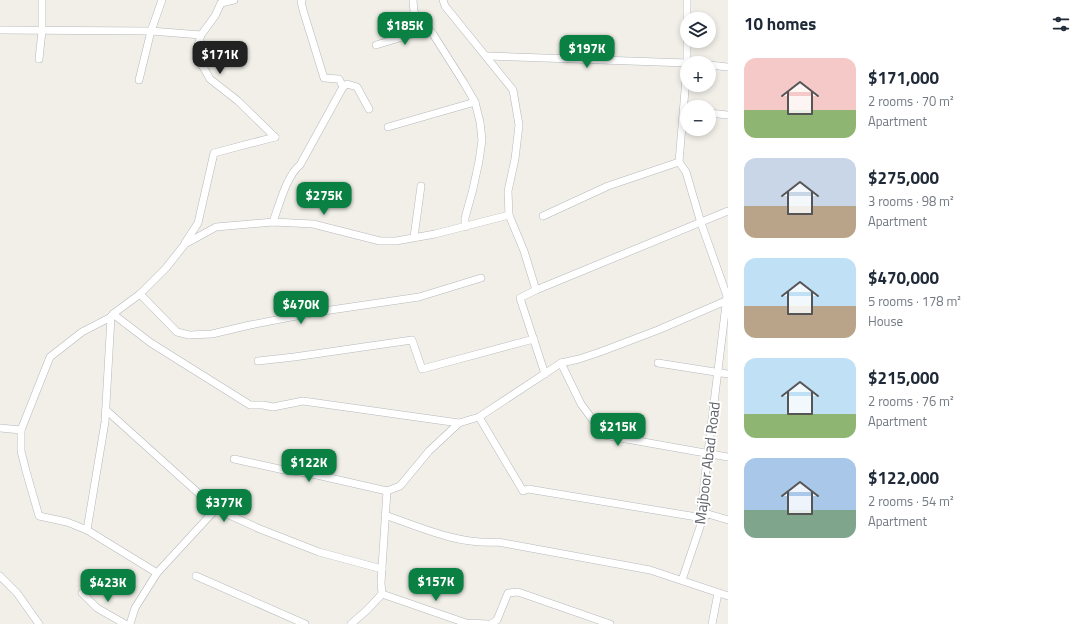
<!DOCTYPE html>
<meta charset="utf-8">
<style>
body{margin:0;font-family:"Titillium Web",sans-serif;background:#f2f2f3;color:#1f2937;height:100vh;display:flex;flex-direction:column;font-size:15px;white-space:nowrap}
*{box-sizing:border-box;margin:0}
p{font-size:13px;color:#747a83}
.icon{flex:none;width:22px;height:22px;fill:none;stroke:currentColor;stroke-width:2;stroke-linecap:round;stroke-linejoin:round}
.map{position:relative;flex:1;overflow:hidden}
.panel{display:flex;flex-direction:column;background:#fff;width:360px}
.panel>*{flex:none}
.tools{position:absolute;left:680px;top:12px;display:grid;gap:8px}
.tools a{display:grid;place-items:center;width:36px;height:36px;border-radius:50%;background:#fff;box-shadow:0 2px 6px #0003;font-size:20px}
.price{position:absolute;translate:-50% -34px;padding:0 9px;border-radius:8px;background:#0b8043;color:#fff;font-size:13px;line-height:26px;filter:drop-shadow(0 1px 2px #0008)}
.price::after{content:'';position:absolute;left:50%;top:24px;width:12px;height:9px;margin-left:-6px;background:inherit;clip-path:polygon(0 0,100% 0,50% 100%)}
.price.selected{background:#222;color:#fff}
ul{padding:0;list-style:none}
li{display:flex;align-items:center;gap:12px;height:100px;padding:0 16px}
li span{display:grid;place-items:center;flex:none;width:112px;height:80px;border-radius:12px;color:#555}
li>.icon{margin-inline-start:auto}
span .icon{width:48px;height:48px;fill:#fffc;stroke-width:1}
li b{font-size:17px}
h2{display:flex;justify-content:space-between;align-items:center;height:48px;padding:0 16px;font-size:17px}
main{display:flex;flex:1;min-height:0}
.map>svg:first-child{display:block}
.lines{fill:none;stroke-linecap:round;stroke-linejoin:round}
.minor-casing{stroke:#b5b8bc;stroke-width:8}
.minor{stroke:#fff;stroke-width:7}
.labels{text-anchor:middle;dominant-baseline:central;stroke-width:4;stroke-linejoin:round;paint-order:stroke}
.street-label{font-size:15px;fill:#5f6368;stroke:#fff}
</style>
<main>
<div class="map">
<svg width="728" height="624" viewBox="0 0 728 624">
<rect width="100%" height="100%" fill="#f1efe8"/>
<g class="lines">
<defs>
<g id="minor">
<path d="M234,0L221,3L215,16L201,35L197,49L202,65L210,79L238,101L275,137"/>
<path d="M302,0L301,1L303,10L324,78L339,79L343,87"/>
<path d="M413,0L414,12L433,34L464,83L475,102L480,122L482,140L479,161L473,189L465,218V227"/>
<path d="M687,0V19"/>
<path d="M0,30L151,31L201,35"/>
<path d="M687,41V63"/>
<path d="M376,45L429,29"/>
<path d="M487,56L687,63"/>
<path d="M39,59L42,31V0"/>
<path d="M709,65L728,67"/>
<path d="M139,80L151,31L162,0"/>
<path d="M709,113L728,115"/>
<path d="M388,127L475,102"/>
<path d="M509,215L524,251L536,290L728,211"/>
<path d="M543,216L608,186L679,162"/>
<path d="M273,222C279,205 287,175 300,165L343,87L347,84L357,87L369,109"/>
<path d="M414,237L421,186"/>
<path d="M185,243L198,223L214,153L275,137"/>
<path d="M536,290L520,298L545,374"/>
<path d="M140,294L177,332L189,335L212,334L250,325L317,312L419,297L481,278"/>
<path d="M113,314L151,343L250,405H263L273,407L303,401L459,423"/>
<path d="M258,361L294,357L412,340L422,369L534,339"/>
<path d="M561,363L581,404L604,435L728,457"/>
<path d="M658,363L728,374"/>
<path d="M106,410L216,509L260,529L319,552L382,569"/>
<path d="M479,417L523,491L528,489L703,518L708,514L728,520"/>
<path d="M0,428L21,430V451L26,471L39,516L67,522L87,530L157,573"/>
<path d="M21,430L50,357L82,332L111,317L113,314L140,294L166,268L185,244L216,227L273,222L313,224L380,241H396L435,234L509,215L508,191L515,159L519,125L513,90L445,6L443,0"/>
<path d="M234,459L284,470L308,473L387,491"/>
<path d="M385,515C422,528 459,545 498,542L650,570L728,596"/>
<path d="M87,530L105,422L111,317"/>
<path d="M0,576L17,593L39,624"/>
<path d="M196,576L305,624"/>
<path d="M682,580L703,518L701,510L727,296L701,223L686,172L679,162L687,66"/>
<path d="M82,593L97,608L125,624"/>
<path d="M382,594L466,623L488,624"/>
<path d="M130,624L135,608L157,573L216,509"/>
<path d="M351,624L367,610L382,594L381,583L387,491L400,486L429,451L459,423L479,417L561,363L579,359L600,352L658,330L728,300"/>
<path d="M491,624L497,620L508,593L518,592L610,624"/>
<path d="M712,624L718,593"/>
</g>
</defs>
<use href="#minor" class="minor-casing"/>
<use href="#minor" class="minor"/>
</g>
<g class="labels">
<g class="street-label">
<text transform="translate(707 463) rotate(-83)">Majboor Abad Road</text>
</g>
</g>
</svg>
<div class="tools">
<a><svg class="icon" aria-label="layers" viewBox="0 0 24 24"><path d="M12 4l9 5-9 5-9-5zM3 14l9 5 9-5"/></svg></a>
<a>+</a>
<a>−</a>
</div>
<b class="price" style="left:405px;top:46px">$185K</b>
<b class="price" style="left:587px;top:69px">$197K</b>
<b class="price selected" style="left:220px;top:75px">$171K</b>
<b class="price" style="left:324px;top:216px">$275K</b>
<b class="price" style="left:301px;top:325px">$470K</b>
<b class="price" style="left:618px;top:447px">$215K</b>
<b class="price" style="left:309px;top:483px">$122K</b>
<b class="price" style="left:224px;top:523px">$377K</b>
<b class="price" style="left:436px;top:602px">$157K</b>
<b class="price" style="left:108px;top:603px">$423K</b>
</div>
<section class="panel">
<h2>10 homes<svg class="icon" aria-label="filters" viewBox="0 0 24 24"><path d="M4 7h16M4 17h16"/><circle cx="9" cy="7" r="2"/><circle cx="15" cy="17" r="2"/></svg></h2>
<ul>
<li><span style="background:linear-gradient(#f6c9c9 65%,#8fb573 0)"><svg class="icon" aria-label="home" viewBox="0 0 24 24"><path d="M3 11l9-7 9 7M6 9v11h12V9"/></svg></span><div><b>$171,000</b><p>2 rooms · 70 m²</p><p>Apartment</p></div></li>
<li><span style="background:linear-gradient(#c9d6e8 60%,#b9a48a 0)"><svg class="icon" aria-label="home" viewBox="0 0 24 24"><path d="M3 11l9-7 9 7M6 9v11h12V9"/></svg></span><div><b>$275,000</b><p>3 rooms · 98 m²</p><p>Apartment</p></div></li>
<li><span style="background:linear-gradient(#bfe0f5 60%,#b9a48a 0)"><svg class="icon" aria-label="home" viewBox="0 0 24 24"><path d="M3 11l9-7 9 7M6 9v11h12V9"/></svg></span><div><b>$470,000</b><p>5 rooms · 178 m²</p><p>House</p></div></li>
<li><span style="background:linear-gradient(#bfe0f5 70%,#8fb573 0)"><svg class="icon" aria-label="home" viewBox="0 0 24 24"><path d="M3 11l9-7 9 7M6 9v11h12V9"/></svg></span><div><b>$215,000</b><p>2 rooms · 76 m²</p><p>Apartment</p></div></li>
<li><span style="background:linear-gradient(#a9c7e8 65%,#7fa58c 0)"><svg class="icon" aria-label="home" viewBox="0 0 24 24"><path d="M3 11l9-7 9 7M6 9v11h12V9"/></svg></span><div><b>$122,000</b><p>2 rooms · 54 m²</p><p>Apartment</p></div></li>
</ul>
</section>
</main>
